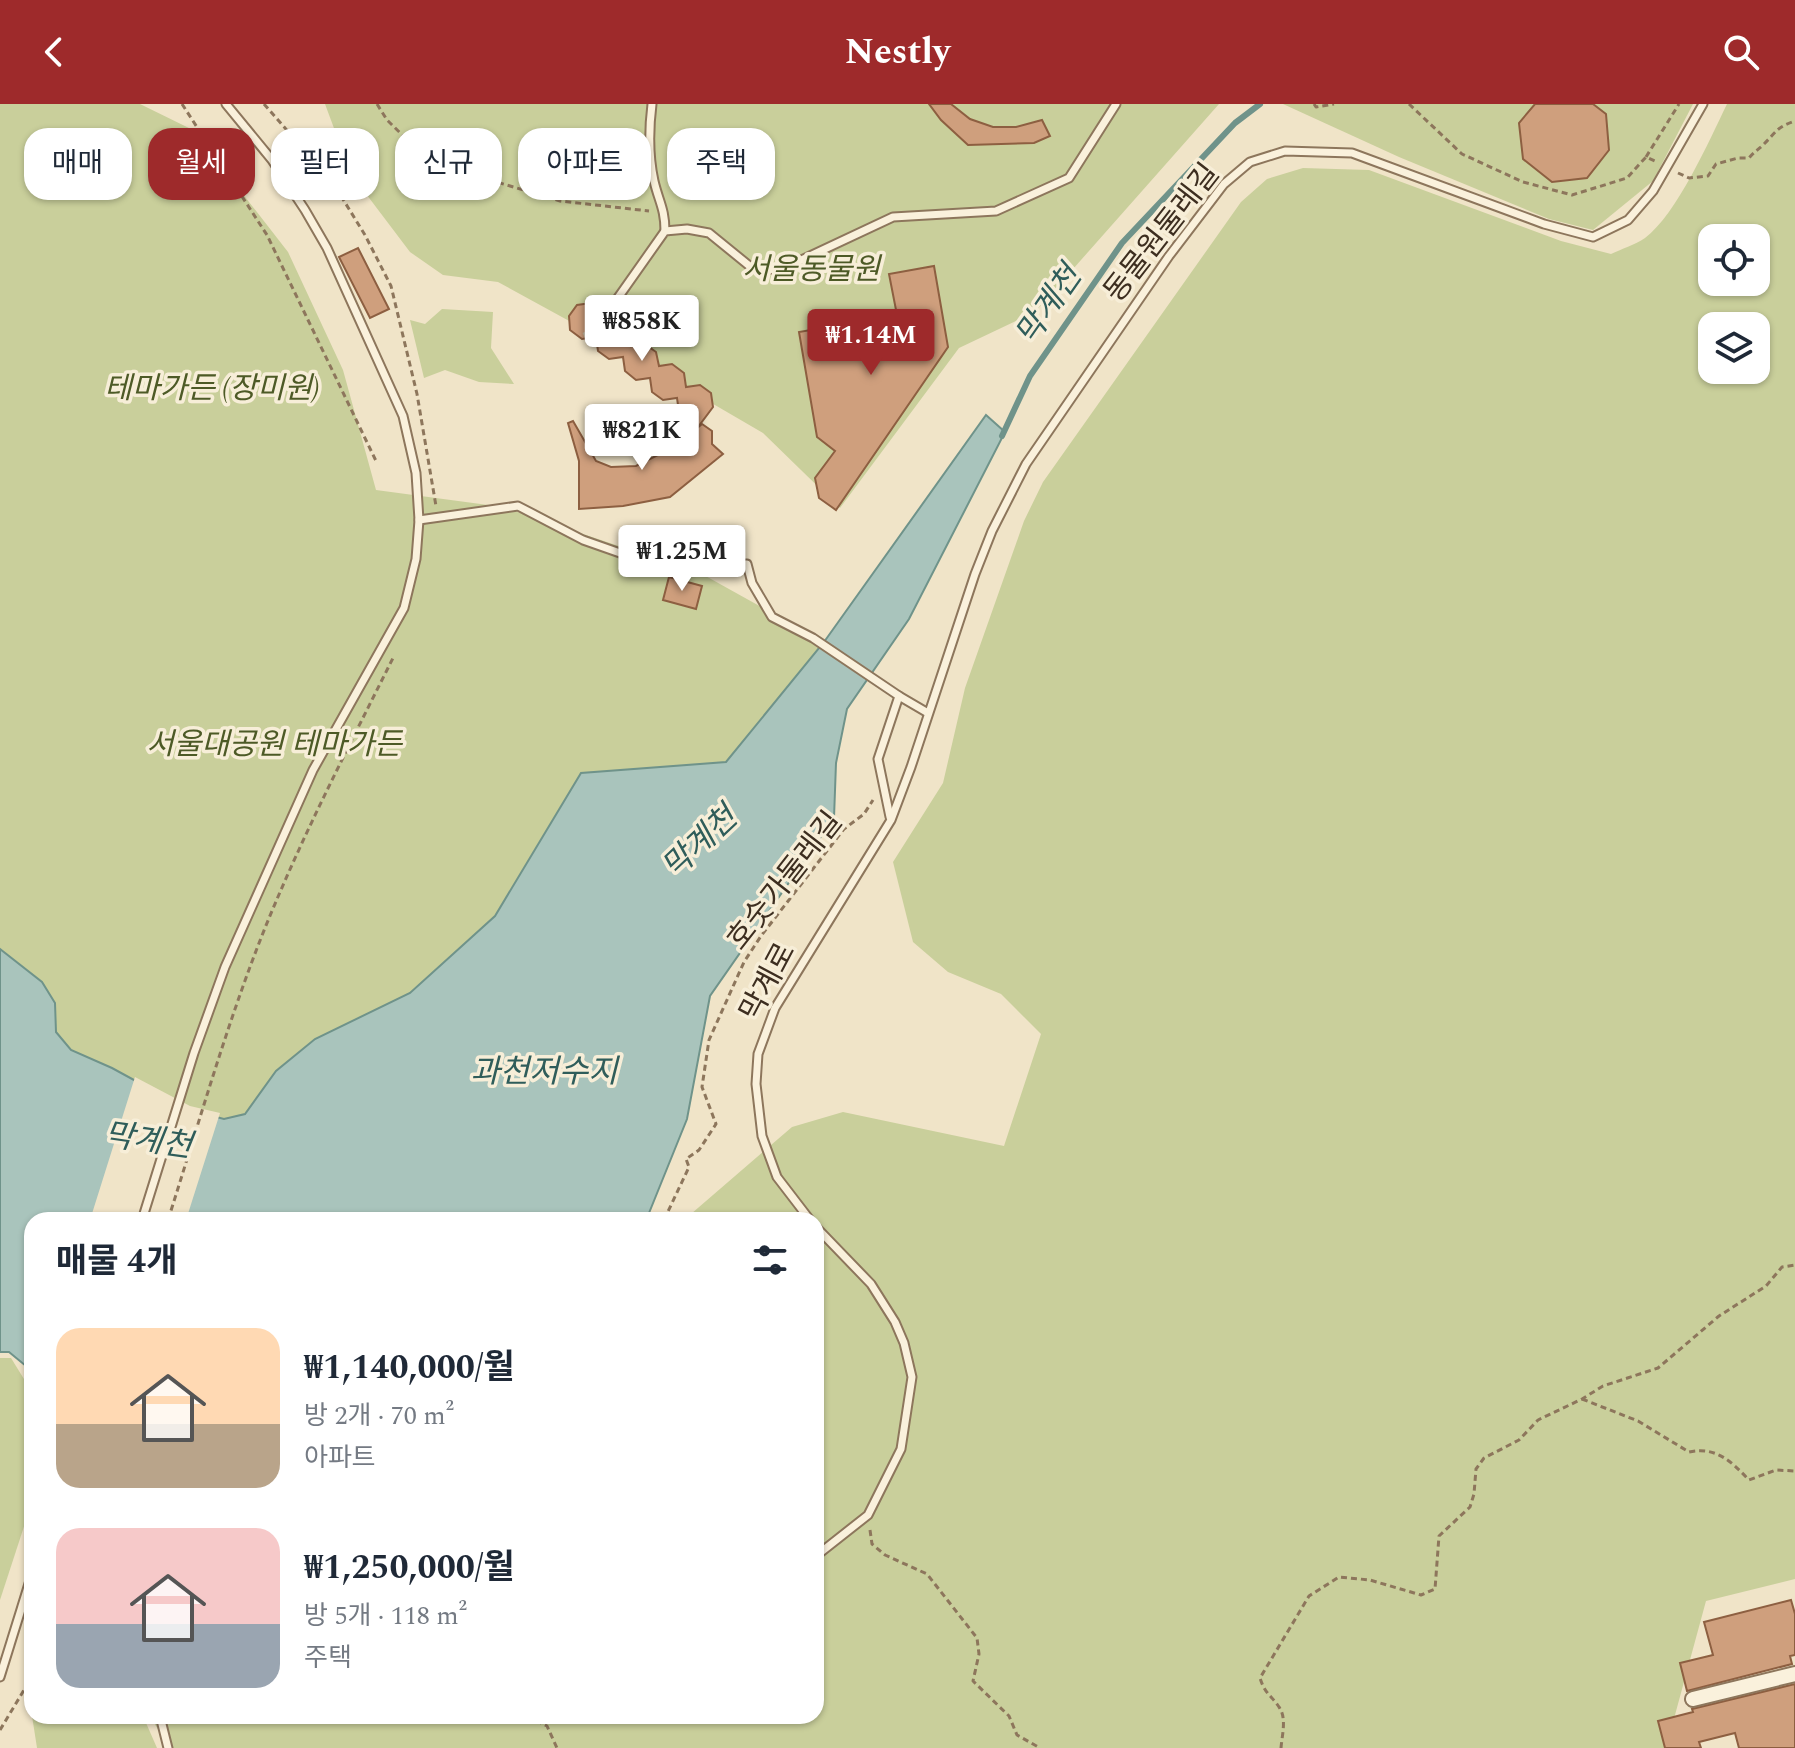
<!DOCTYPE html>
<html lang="ko">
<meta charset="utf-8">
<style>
body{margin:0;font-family:Spectral,"Noto Sans KR",serif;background:#f2f2f3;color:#1f2937;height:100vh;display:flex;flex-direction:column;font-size:30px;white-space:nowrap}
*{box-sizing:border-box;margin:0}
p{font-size:26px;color:#747a83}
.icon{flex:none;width:44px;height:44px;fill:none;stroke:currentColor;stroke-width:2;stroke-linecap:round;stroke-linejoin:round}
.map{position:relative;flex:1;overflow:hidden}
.side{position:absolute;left:24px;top:1108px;width:800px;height:512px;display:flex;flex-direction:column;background:#fff;border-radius:24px;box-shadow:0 2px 6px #0004}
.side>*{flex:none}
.hud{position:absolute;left:24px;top:24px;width:800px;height:72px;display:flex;gap:16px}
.tools{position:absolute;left:1698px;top:120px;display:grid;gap:16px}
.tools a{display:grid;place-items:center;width:72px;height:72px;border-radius:16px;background:#fff;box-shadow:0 2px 6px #0004;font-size:40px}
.price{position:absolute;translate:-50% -68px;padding:0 18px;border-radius:8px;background:#fff;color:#222;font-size:26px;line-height:52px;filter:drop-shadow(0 2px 4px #0008)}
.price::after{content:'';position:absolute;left:50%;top:48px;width:24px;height:18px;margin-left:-12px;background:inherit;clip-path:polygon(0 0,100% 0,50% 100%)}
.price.current{background:#9e2a2b;color:#fff}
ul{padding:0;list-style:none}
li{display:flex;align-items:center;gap:24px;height:200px;padding:0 32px}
li span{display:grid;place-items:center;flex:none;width:224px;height:160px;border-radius:24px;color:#555}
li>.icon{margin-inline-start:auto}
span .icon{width:96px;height:96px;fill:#fffc;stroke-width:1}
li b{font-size:34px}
h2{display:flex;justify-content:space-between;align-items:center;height:96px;padding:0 32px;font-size:34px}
.tag{padding:0 28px;border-radius:24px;background:#fff;box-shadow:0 2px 6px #0004;font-size:28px;line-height:72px}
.tag.current{background:#9e2a2b;color:#fff}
header{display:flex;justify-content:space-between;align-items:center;height:104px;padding:0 32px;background:#9e2a2b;color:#fff;font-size:36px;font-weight:700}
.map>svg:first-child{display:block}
.green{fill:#c9cf9b;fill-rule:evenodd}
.water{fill:#a9c4bc;stroke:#6f938a;stroke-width:2}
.pier{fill:#f0e4c8}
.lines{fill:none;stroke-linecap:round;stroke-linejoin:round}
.stream{stroke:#6f938a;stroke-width:6}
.building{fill:#cf9f7d;stroke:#8d5f41;stroke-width:2}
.pedestrian-tunnel{stroke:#ccc0a6;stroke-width:11;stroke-dasharray:11 5.5;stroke-linecap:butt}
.service-casing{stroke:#8d765c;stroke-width:11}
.minor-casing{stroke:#8d765c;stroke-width:18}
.path{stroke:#8d765c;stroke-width:3;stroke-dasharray:6 4;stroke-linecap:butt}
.service{stroke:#faf1dc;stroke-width:7}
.minor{stroke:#faf1dc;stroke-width:14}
.labels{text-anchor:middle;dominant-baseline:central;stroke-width:7;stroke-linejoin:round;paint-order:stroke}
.street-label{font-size:30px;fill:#3d2e20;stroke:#f7eed8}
.park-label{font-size:30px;font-style:italic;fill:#4d5a26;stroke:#f7eed8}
.water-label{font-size:32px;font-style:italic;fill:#2f5d5a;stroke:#f7eed8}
</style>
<header><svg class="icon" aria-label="back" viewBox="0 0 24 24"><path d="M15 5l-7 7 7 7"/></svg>Nestly<svg class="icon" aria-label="search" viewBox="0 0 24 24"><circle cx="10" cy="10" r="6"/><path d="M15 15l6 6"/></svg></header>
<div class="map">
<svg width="1795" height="1644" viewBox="0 0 1795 1644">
<rect width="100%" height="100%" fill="#f0e4c8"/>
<g class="green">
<path d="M0,0H140L193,26L288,148L343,266L376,386L503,403L702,470L824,538L726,658L581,669L495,812L410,889L315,935L276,967L245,1010L224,1015L189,1006L112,964L71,946L56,928L55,899L0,845Z"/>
<path d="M325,0H1219L1035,208L959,244L840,404L763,329L593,230L498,178L443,171L410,148L351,70Z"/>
<path d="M1283,0H1693L1653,77L1593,126L1549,115L1399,53Z"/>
<path d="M1727,0H1795V1475L1706,1497L1666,1644H169L150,1612H816V1116H684L792,1023L843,1008L1004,1042L1041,930L1001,890L948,868L913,838L893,758L943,679L965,584L1024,417L1043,378L1241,98L1267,75L1303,64L1369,66L1561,137L1611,150C1621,145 1635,141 1645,134C1677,110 1709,37 1727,0ZM1712,134H1756V178H1712ZM1712,222H1756V266H1712Z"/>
<path d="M442,205L493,208L491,244L514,280L479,278L445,266L424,274L410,216L425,220Z"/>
<path d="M0,1254H11L32,1288V1398L0,1496Z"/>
<path d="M32,1612H143L157,1644H37Z"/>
</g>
<path class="water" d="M986,311L1005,328L909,515L847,605L836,659L834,714L710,892L687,1015L649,1109L643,1116H32V1267L9,1248H0V845L42,878L55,899L56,928L71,946L112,964L189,1006L224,1015L245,1010L276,967L315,935L410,889L495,812L581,669L726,658L824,538Z"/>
<path class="pier" d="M135,973L190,1002L220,1009L186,1116H90Z"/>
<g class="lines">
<path class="stream" d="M1002,332L1030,272L1122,139L1235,19L1260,0"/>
</g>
<g class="building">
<path d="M929,0H951L970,15L993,23H1016L1042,16L1050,32L1034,39L968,41L941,16Z"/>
<path d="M1535,0H1593L1606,10L1609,46L1587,74L1552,78L1523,55L1519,19Z"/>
<path d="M358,144L389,205L370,214L339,153Z"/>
<path d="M934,162L948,243L836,406L819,394L815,374L835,347L817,333L799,228L897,211L889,170Z"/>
<path d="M591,199L601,207L597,214L599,220L618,219L630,228L631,242L645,240L656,248L659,262L672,260L684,269L686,283L700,281L711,289L713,303L698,323L679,308L677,294L663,296L652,288L650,274L636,276L625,267L623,253L609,255L598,247L596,233L582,235L570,226L569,212L577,201Z"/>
<path d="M573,317L596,357L611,363L636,362L676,342L702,320L712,327V340L723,350L670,393L623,402L579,405V357L568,319Z"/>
<path d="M669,473L702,482L696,505L663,496Z"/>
<path d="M1791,1496L1795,1510V1551L1790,1552L1792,1560L1687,1587L1680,1559L1713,1551L1704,1518Z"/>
<path d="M1795,1580V1644H1739L1735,1629L1699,1638L1701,1644H1665L1658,1617L1693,1608L1692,1605Z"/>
</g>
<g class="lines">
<path class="pedestrian-tunnel" d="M585,234L593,230L603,215"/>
<defs>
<g id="service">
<path d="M652,0C649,24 649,54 654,77C659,98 665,105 665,127"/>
<path d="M603,215L665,127L687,125L709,129L752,164L780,166L893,113L996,107L1069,74L1116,0"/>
<path d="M419,416L518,402L583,436L657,462L747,460L752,479L772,513L813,534L899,592L878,655L890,713"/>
<path d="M899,592L928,609"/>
<path d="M142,1116L194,949L225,863L313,666L404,504L416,455L419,416L416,369L403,312L327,144L305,106L272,56L226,0"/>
<path d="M810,1116L777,1073L762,1032L756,980L758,950L775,904L891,716L911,663L975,470L992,427L1026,360L1169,152L1224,80L1250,58L1285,47L1352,49L1544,120L1593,133L1628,116L1653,87L1703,0"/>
<path d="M816,1123L871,1180L895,1218L904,1239L912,1273L901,1345L868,1411L816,1452"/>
<path d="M0,1573L32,1470"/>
<path d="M160,1612L168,1644"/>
</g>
<path id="minor" d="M1693,1595L1795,1570"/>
</defs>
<use href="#service" class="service-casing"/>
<use href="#minor" class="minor-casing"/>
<g class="path">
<path d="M182,0L267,131L377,359"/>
<path d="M264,0L333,79L365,131L391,182L417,290L436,402"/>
<path d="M377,0L387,16L430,58L560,97L649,107"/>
<path d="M1314,0L1316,3L1334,0"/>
<path d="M1409,0L1462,50L1523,78L1572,91L1627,74L1646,53L1657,58"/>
<path d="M1646,53L1679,0"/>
<path d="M1678,69L1689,74L1708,72L1716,60L1738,54H1749C1754,48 1759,45 1764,40C1776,28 1777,23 1795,17"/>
<path d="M168,1116C198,1022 225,926 261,834C299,738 347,646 393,554"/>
<path d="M664,1116L689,1063L686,1055L699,1046L716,1020L702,983L709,936L744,858L761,832L844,725L864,710L873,696"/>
<path d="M1582,1295L1638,1317L1689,1348C1716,1342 1732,1358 1749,1376L1776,1366L1795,1367"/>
<path d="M870,1426L872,1440L885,1451L927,1470L977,1534L979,1550L973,1577L1009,1612L1017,1631L1040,1644"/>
<path d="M527,1612L547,1622L557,1644"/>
<path d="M0,1626L27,1581L32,1562"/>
<path d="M1281,1644C1282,1631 1287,1614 1279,1603C1271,1591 1265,1590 1260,1574L1309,1492L1339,1473L1370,1476L1421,1491L1435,1485L1439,1432L1470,1403L1474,1390L1476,1365L1484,1354L1519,1336L1538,1316L1582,1295L1603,1282L1658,1264L1719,1212L1766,1182L1782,1163L1795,1161"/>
</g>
<use href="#service" class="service"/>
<use href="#minor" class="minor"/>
</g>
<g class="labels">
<g class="street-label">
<text transform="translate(1162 129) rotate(-52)">동물원둘레길</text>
<text transform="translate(785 777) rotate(-52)">호숫가둘레길</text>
<text transform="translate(768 878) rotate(-62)">막계로</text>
</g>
<g class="park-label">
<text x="811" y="166">서울동물원</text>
<text x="212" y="285">테마가든 (장미원)</text>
<text x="274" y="641">서울대공원 테마가든</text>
</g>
<g class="water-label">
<text transform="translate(1049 202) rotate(-55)">막계천</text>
<text transform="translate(700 739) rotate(-43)">막계천</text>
<text x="544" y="968">과천저수지</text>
<text transform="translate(148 1037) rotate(8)">막계천</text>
</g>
</g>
</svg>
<div class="tools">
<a><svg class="icon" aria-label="locate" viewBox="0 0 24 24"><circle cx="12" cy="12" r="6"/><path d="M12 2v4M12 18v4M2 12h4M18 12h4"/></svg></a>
<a><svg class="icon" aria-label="layers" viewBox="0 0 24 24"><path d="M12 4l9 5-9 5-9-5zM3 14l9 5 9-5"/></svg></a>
</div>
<b class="price" style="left:642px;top:259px">₩858K</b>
<b class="price current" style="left:871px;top:273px">₩1.14M</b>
<b class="price" style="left:642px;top:368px">₩821K</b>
<b class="price" style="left:682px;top:489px">₩1.25M</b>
<div class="hud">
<a class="tag">매매</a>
<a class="tag current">월세</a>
<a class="tag">필터</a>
<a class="tag">신규</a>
<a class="tag">아파트</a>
<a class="tag">주택</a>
</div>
<section class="side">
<h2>매물 4개<svg class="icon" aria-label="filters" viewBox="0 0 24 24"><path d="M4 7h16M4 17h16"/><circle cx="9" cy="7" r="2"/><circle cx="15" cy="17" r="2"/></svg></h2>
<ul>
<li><span style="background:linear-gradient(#ffd9b3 60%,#b9a48a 0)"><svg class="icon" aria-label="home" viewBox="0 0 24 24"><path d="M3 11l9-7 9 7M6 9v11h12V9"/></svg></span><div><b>₩1,140,000/월</b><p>방 2개 · 70 m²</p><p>아파트</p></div></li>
<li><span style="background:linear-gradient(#f6c9c9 60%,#9aa5b1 0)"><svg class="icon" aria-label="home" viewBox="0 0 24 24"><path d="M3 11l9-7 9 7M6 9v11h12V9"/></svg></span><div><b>₩1,250,000/월</b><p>방 5개 · 118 m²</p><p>주택</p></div></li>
</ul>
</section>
</div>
